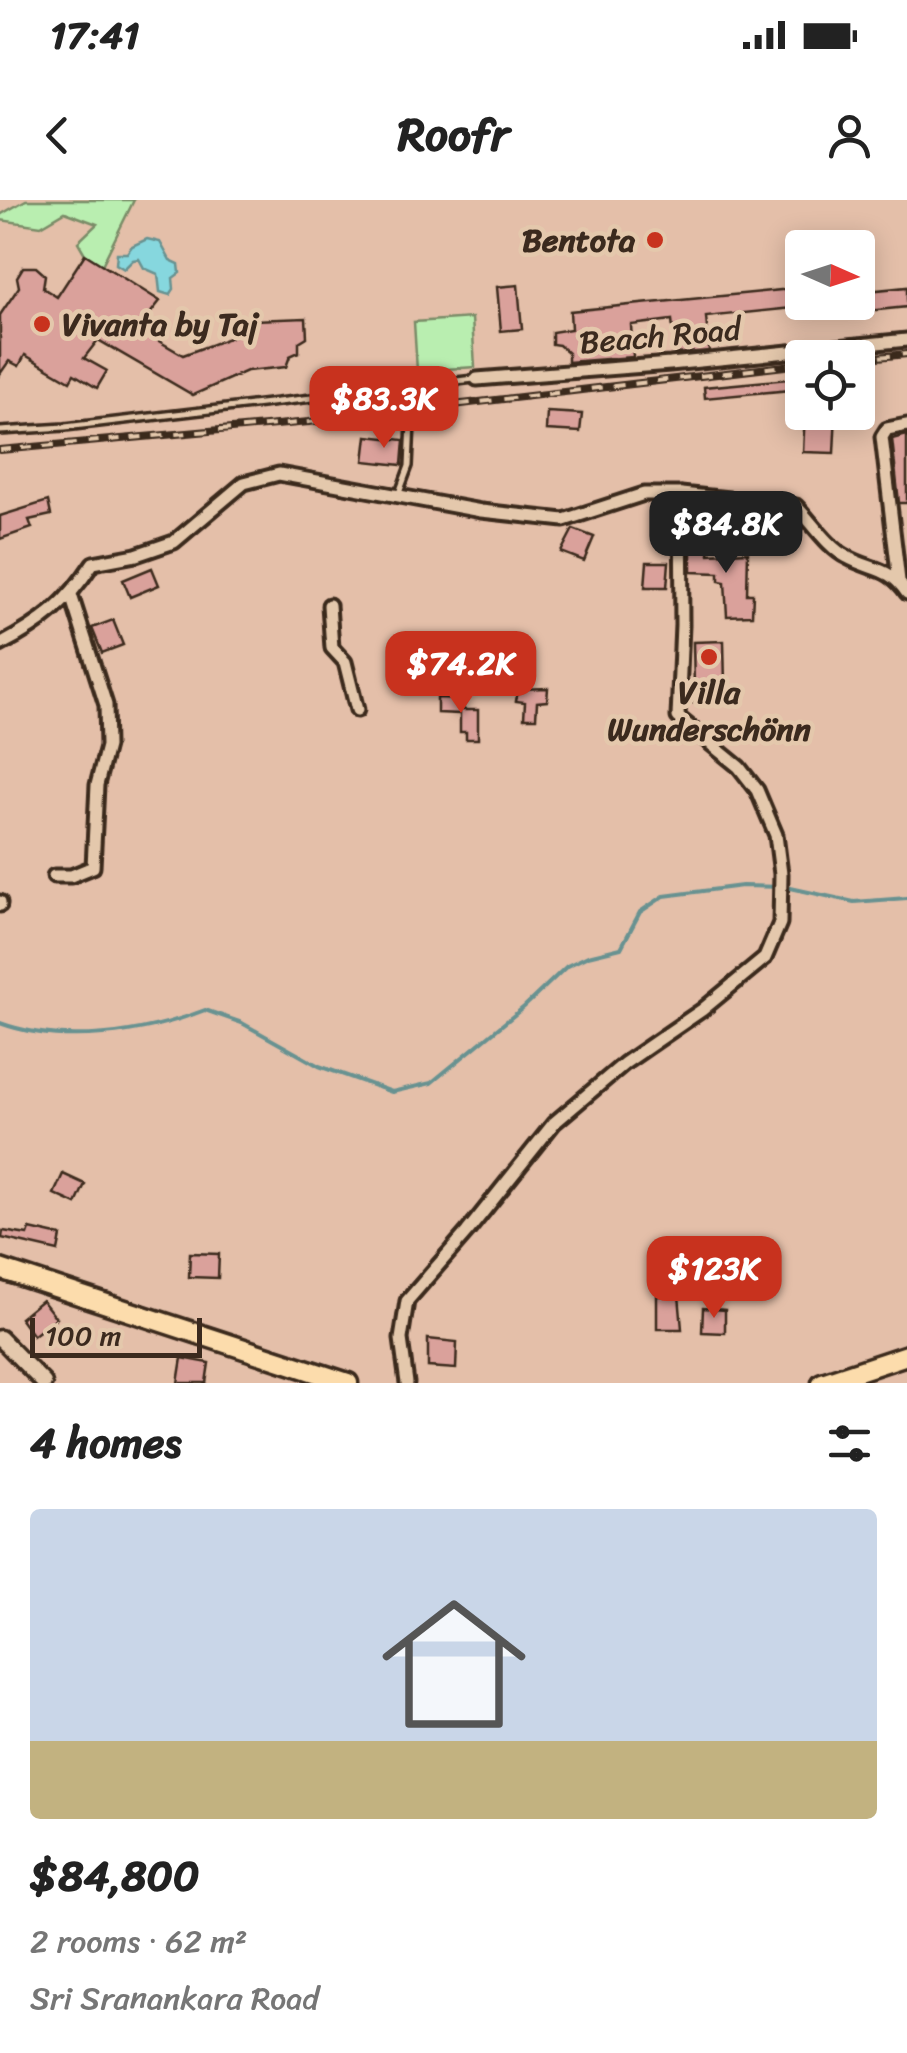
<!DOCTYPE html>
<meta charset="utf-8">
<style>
body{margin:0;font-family:Sriracha,sans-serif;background:#f6f6f6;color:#222;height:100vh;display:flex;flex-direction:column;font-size:38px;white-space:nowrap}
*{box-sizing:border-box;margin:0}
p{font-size:32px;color:#767676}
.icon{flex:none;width:55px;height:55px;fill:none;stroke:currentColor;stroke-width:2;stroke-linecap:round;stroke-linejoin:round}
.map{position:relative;height:1183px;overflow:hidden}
.sheet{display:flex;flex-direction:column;background:#fff;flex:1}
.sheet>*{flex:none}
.needle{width:65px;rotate:93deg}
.controls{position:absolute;left:785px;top:30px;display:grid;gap:20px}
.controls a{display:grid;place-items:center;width:90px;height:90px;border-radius:10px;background:#fff;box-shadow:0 5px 25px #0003;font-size:50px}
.scale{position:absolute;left:30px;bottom:25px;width:172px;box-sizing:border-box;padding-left:10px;border:5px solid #3b2a1e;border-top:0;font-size:28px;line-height:35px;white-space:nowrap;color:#3b2a1e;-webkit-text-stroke:8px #e4c8ac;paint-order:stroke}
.price{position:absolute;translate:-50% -85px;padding:0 22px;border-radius:20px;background:#c8321e;color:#fff;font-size:32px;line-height:65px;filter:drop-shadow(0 2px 5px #0008)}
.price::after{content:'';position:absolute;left:50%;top:60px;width:30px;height:22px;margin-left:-15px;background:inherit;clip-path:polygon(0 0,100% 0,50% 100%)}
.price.on{background:#222;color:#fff}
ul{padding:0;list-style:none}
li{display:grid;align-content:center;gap:20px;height:530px;padding:0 30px}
li span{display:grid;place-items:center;height:310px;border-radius:10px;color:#555}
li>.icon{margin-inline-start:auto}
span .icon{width:180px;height:180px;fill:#fffc;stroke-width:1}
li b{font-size:42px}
h2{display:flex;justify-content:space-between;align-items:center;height:120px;padding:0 30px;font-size:42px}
.status{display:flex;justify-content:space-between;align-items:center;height:70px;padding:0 50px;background:#fff;direction:ltr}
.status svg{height:28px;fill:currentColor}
header{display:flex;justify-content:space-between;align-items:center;height:130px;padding:0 30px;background:#fff;font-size:45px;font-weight:800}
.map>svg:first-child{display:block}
.green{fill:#b9eeb0;stroke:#7a8c67;stroke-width:2.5}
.water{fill:#86d7de;stroke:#689291;stroke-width:2.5}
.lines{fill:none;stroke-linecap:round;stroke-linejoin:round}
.stream{stroke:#689291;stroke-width:4}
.building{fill:#daa19b;stroke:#3b2a1e;stroke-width:2.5}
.service-casing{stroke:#3b2a1e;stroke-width:12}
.minor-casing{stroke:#3b2a1e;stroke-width:19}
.tertiary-casing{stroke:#3b2a1e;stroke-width:21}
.trunk-casing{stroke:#3b2a1e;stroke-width:25}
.service{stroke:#e4c8ac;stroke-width:5}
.minor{stroke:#e4c8ac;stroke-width:11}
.tertiary{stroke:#e4c8ac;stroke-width:14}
.trunk{stroke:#fcdcac;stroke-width:18}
.rail-casing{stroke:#3b2a1e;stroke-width:8}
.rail{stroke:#e4c8ac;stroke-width:4;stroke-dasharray:11;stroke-linecap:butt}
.poi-dot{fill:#c8321e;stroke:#e4c8ac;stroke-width:4}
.labels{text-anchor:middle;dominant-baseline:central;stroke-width:9;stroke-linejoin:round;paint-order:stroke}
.poi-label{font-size:32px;font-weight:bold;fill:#3b2a1e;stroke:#e4c8ac;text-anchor:end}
.street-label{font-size:32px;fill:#3b2a1e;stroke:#e4c8ac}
</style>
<div class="status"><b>17:41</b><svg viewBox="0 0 49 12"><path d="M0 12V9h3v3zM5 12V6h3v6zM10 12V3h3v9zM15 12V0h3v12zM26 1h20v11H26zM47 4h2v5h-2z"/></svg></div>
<header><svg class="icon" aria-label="back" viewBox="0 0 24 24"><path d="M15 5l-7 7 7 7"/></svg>Roofr<svg class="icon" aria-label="person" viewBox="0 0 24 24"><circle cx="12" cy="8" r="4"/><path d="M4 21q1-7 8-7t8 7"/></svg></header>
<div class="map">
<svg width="907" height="1183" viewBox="0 0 907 1183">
<rect width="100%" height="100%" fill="#e4bfa9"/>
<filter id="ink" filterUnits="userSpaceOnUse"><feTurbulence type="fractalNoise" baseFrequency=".01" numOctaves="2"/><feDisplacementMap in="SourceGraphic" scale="20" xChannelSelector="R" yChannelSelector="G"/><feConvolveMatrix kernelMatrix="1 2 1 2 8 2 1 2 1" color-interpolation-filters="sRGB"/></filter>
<g filter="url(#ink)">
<g class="green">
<path d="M26,0H134L102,65L85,54L78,42L97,24L65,12L41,26L0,20V15Z"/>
<path d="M472,118L475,167L417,171L414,122Z"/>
</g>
<path class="water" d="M147,39L160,42L170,60L179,64L180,73L173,78L174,89L170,95L160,92L158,74L144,68L139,59L133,60L124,69L116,64L117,53H127L132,46Z"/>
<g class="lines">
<path class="stream" d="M0,823C63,846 144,834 205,810L242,823L319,866L392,892L431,883L524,807L567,766L588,756L621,748L640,712L664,696L742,686L786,687L854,702L907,698"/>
</g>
<g class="building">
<path d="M85,54L160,101L138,129L183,155L232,137L253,120L306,118L307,137L299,142V152L290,156L286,167L247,171L193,195L98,140L84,158L107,171L97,188L74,174L70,181L25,155L19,166L9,161L0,174V115L19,87L17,77L23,67H36L45,75L43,88L57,97Z"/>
<path d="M518,85L522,129L501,131L497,87Z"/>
<path d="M907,87V107L828,115L826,102H858V92Z"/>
<path d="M802,88V107L706,117L709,151L675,154L672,120L631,125L633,157L568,162V153L559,145L552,144V132L571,129L570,111Z"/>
<path d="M799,178L800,189L705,198L704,187Z"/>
<path d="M547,212L582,214L580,232L546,230Z"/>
<path d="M805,212H836L834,253L803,252Z"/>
<path d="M907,235V303H899L892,239Z"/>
<path d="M367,236L404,240L402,265L364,261Z"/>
<path d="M48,301L51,315L29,320L32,328L0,339V316Z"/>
<path d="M573,329L594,337L584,361L561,352Z"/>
<path d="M691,343L710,344L709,354L748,352L747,394H753L752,415L727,416L725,382L719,381V373L691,372Z"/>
<path d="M647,362H669L667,387H645Z"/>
<path d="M152,368L159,385L130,397L123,380Z"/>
<path d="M113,420L123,445L102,453L92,428Z"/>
<path d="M410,435L412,452L424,450L426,469L403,472L399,437Z"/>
<path d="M724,441L725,485L730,488L731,499L703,505L688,502L689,488L694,487L693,442Z"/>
<path d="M548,488L547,501L537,502L536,518H524L525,502L516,501L518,489Z"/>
<path d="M437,498L464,499L463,510H478V539H466V532H460V514L437,513Z"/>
<path d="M63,974L85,984L76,1004L54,994Z"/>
<path d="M30,1029L61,1036L58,1051L2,1038L3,1031L28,1035Z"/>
<path d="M190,1053L219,1054L218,1078L189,1077Z"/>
<path d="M679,1095L682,1129H657V1096Z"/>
<path d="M42,1100L56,1118L33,1136L20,1118Z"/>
<path d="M703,1108L725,1110V1133L702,1132Z"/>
<path d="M428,1139L457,1142L456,1169L428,1167Z"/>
<path d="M182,1158L209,1163L206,1183H178Z"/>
</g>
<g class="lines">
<defs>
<g id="service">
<path d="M0,231L65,227L474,179"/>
<path d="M399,293L409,266L411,222"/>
</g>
<g id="minor">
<path d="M477,179L670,164L907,140"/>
<path d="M899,381L882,237L887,229L907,225"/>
<path d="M329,405L332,448L345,462L357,510"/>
<path d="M0,445C44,422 66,404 93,363L136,355L174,342L244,283L279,274L481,311L564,320L644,294H681L796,306C811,321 828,348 847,357C872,371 889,366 907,393"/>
<path d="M54,676H71L93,667L97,585L107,546L106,505L71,395"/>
<path d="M0,702V705"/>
<path d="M407,1183L401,1139L407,1101L467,1032L554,923L625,863L702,810L765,758L780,723L781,674L776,635L757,590L739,567L678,517L682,425L681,294"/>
</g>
<path id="tertiary" d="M0,1138L44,1183"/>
<g id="trunk">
<path d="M0,1069L348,1183"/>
<path d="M822,1183L907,1155"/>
</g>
</defs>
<use href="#service" class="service-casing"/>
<use href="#minor" class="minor-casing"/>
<use href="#tertiary" class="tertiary-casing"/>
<use href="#trunk" class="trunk-casing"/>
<use href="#service" class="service"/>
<use href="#minor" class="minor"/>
<use href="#tertiary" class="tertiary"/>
<use href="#trunk" class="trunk"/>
<defs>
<g id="rail">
<path d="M858,159L907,154"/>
<path d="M0,250L309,222L802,164"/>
</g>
</defs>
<use href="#rail" class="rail-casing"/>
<use href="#rail" class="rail"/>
</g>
</g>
<g class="poi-dot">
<circle cx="655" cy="40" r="10"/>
<circle cx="42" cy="124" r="10"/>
<circle cx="709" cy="457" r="10"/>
</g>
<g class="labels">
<g class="poi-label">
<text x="635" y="40">Bentota</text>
<text x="62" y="124" text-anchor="start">Vivanta by Taj</text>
<text x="709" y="492" text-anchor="middle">Villa<tspan x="709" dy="37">Wunderschönn</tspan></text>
</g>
<g class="street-label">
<text transform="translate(660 136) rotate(-5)">Beach Road</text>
</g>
</g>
</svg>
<div class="controls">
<a><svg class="needle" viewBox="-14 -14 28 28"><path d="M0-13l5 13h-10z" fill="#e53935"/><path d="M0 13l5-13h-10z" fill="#767676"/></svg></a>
<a><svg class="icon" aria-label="locate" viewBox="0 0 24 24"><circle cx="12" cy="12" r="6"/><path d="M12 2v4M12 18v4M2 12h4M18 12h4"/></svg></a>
</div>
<div class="scale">100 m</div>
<b class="price" style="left:384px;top:251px">$83.3K</b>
<b class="price on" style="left:726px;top:376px">$84.8K</b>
<b class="price" style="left:461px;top:516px">$74.2K</b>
<b class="price" style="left:714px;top:1121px">$123K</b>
</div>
<section class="sheet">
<h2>4 homes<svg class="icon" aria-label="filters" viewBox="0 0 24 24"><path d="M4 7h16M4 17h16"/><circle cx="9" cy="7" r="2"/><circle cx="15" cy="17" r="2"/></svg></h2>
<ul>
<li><span style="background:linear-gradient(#c9d6e8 75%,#c2b280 0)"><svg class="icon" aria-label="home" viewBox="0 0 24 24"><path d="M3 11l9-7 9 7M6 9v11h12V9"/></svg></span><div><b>$84,800</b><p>2 rooms · 62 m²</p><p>Sri Sranankara Road</p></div></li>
</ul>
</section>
